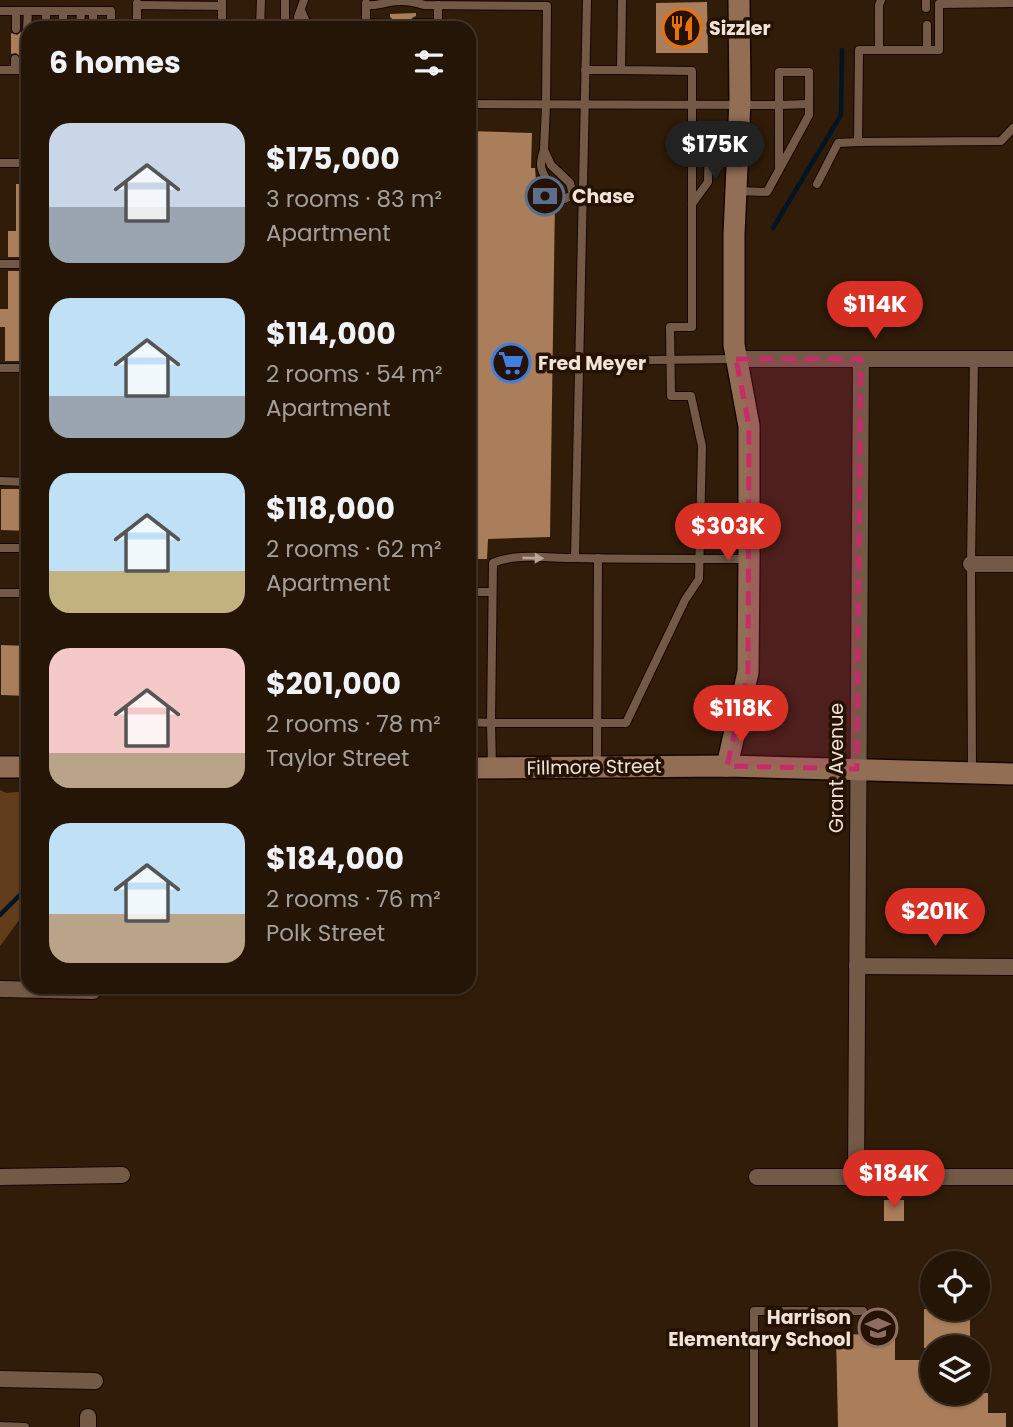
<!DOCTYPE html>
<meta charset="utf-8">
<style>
body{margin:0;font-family:Poppins,sans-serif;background:#302215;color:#f1f3f6;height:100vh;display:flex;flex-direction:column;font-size:26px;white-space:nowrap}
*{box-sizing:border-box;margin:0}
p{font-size:23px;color:#a39f9b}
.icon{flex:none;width:38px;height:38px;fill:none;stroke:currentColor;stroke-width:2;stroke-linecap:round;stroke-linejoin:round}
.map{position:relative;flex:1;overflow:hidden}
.drawer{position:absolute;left:21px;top:21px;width:455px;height:973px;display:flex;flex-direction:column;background:#241507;border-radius:21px;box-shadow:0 2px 5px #0004,0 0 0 2px #413428}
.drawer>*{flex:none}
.tools{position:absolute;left:920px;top:1251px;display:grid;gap:14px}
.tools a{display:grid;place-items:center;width:70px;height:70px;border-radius:50%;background:#241507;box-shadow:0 2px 5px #0004,0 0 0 2px #413428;font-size:35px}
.price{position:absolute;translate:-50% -60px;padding:0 16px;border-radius:24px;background:#d93025;color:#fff;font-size:23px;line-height:46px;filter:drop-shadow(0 2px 4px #0008)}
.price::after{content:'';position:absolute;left:50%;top:42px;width:21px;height:16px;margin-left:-10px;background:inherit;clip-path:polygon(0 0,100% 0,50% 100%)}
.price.active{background:#222;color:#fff}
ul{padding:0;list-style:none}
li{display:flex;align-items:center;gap:21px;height:175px;padding:0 28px}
li span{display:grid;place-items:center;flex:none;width:196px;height:140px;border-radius:21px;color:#555}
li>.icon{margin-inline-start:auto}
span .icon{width:84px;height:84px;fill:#fffc;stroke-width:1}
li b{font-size:30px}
h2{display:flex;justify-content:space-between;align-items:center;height:84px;padding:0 28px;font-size:30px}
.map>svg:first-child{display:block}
.green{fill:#623d1c}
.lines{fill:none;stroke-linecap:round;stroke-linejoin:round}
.stream{stroke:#001524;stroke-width:4.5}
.building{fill:#aa7e5a}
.lane-casing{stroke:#170600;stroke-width:10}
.street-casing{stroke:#170600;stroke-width:18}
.secondary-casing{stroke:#170600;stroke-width:24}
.lane{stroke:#725a47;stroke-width:8}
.street{stroke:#725a47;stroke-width:16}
.secondary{stroke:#916e54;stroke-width:21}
.oneway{fill:#b8a597}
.marked{fill:#c72c68;fill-opacity:0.2;stroke:#c72c68;stroke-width:5;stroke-dasharray:14 9;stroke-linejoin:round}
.labels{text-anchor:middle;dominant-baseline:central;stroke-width:7;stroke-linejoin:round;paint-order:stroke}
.poi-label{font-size:19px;font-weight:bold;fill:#f2e3d8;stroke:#261202;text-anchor:start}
.street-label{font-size:19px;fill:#f2e3d8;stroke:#261202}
</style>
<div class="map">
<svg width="1013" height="1427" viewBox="0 0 1013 1427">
<rect width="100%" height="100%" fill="#301c09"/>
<path class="green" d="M0,790L6,793L28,791V908L0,946Z"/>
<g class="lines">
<g class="stream">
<path d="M773,228L841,115L842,50"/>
<path d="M0,915L28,887"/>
</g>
</g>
<g class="building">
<path d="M707,2L708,53H656V3Z"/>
<path d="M416,13V16L412,18L410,22L412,28H395L396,22L390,17V14Z"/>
<path d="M21,32L28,35V53H24L21,57L16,53L11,54V33L17,35Z"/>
<path d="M469,131L532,133L531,168H535L536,180H539L545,186H549V191L555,199L550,537L488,539L487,559H469Z"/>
<path d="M16,184H28V257H8V231H16Z"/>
<path d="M8,271H28V361H5V327H0V309H8Z"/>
<path d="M1,489H28V531L1,530Z"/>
<path d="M1,645L28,646V696L1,695Z"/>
<rect x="884" y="1200" width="20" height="21"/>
<rect x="924" y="1309" width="46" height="39"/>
<path d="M836,1334L895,1335V1360H933V1393H988V1413H1006V1427H838Z"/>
</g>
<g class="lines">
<defs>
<g id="lane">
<path d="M622,0L621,70L692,71V327H670L671,396H691L702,446L699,579L685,600L626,723H491L493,563C515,553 549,558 573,558C631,559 690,559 748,559"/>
<path d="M926,0V8"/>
<path d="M1013,3L939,4V50H859L858,142L1001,141L1013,128"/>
<path d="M137,5L222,6"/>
<path d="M366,5C377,6 379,4 389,2C400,0 413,1 424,5L547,6L546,105L544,150L551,165L570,183L573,195L583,202"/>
<path d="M301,10L308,27L310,28"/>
<path d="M0,11H111V28"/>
<path d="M46,11V28"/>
<path d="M93,11V28"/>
<path d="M366,23L390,24"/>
<path d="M416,23H438"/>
<path d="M927,25V50"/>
<path d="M63,28V11"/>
<path d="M80,28L81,11"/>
<path d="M137,28V3"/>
<path d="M222,28V0"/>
<path d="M260,28L261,0"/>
<path d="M285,28V0"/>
<path d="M298,28V17L304,0"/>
<path d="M366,28V3"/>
<path d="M438,28V5"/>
<path d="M16,29V11"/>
<path d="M27,29L28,11"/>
<path d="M879,50V5L881,0"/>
<path d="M15,59V70"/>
<path d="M0,70H28"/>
<path d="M27,70V59"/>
<path d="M585,70H621"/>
<path d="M469,104L779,105V72H809V115L767,192L739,191"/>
<path d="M544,150C540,163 539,168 547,180"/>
<path d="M0,163H28"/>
<path d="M779,167V105L809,104"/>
<path d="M817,184L838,143L858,142"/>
<path d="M555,189L564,199L573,195"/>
<path d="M692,204L708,182L709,142L692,125"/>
<path d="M0,264H28"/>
<path d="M579,361L734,359"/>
<path d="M0,368H28"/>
<path d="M0,481L28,482"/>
<path d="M0,548H28"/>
<path d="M575,558L587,0"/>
<path d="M469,592H492"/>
<path d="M0,593H28"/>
<path d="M469,722L491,723L492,765"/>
<path d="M597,764L598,558"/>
<path d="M972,771L971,564L974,359"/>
<path d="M0,1426L25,1427"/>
<path d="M754,1427V1311H863"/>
</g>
<g id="street">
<path d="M736,359H1013"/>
<path d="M971,564H1013"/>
<path d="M857,966L1013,967"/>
<path d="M0,989L93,991"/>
<path d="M0,1177L122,1175"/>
<path d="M757,1177H1013"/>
<path d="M856,1178L861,359"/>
<path d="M0,1379L95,1381"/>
<path d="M88,1427V1417"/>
</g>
<g id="secondary">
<path d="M727,766L748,672L749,559V426L734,345V234L740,100L739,0"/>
<path d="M0,767H28"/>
<path d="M469,768L727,766L1013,774"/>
</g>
</defs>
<use href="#lane" class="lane-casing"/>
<use href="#street" class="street-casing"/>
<use href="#secondary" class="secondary-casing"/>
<use href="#lane" class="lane"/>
<use href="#street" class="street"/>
<use href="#secondary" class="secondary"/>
</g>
<defs><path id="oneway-solid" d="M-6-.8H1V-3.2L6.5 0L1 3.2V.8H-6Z" transform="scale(1.75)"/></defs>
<use class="oneway" href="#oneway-solid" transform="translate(533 558) rotate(1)"/>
<path class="marked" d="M736,359H861L857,769L727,766L748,672L749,426Z"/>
<defs>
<symbol id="restaurant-ring" viewBox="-11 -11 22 22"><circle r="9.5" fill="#261202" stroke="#e8710a" stroke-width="1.5"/><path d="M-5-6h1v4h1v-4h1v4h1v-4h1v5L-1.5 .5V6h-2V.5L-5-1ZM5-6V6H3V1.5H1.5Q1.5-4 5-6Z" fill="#e8710a"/></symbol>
<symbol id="bank-ring" viewBox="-11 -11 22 22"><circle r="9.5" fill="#261202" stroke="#5c6f8a" stroke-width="1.5"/><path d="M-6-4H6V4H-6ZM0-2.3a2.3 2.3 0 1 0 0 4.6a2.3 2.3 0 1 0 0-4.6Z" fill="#5c6f8a"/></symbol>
<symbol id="supermarket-ring" viewBox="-11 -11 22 22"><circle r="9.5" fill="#261202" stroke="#3f7fe0" stroke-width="1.5"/><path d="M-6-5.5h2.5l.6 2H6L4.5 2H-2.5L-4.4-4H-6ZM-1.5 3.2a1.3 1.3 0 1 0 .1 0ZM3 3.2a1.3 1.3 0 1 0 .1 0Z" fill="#3f7fe0"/></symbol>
<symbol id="school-ring" viewBox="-11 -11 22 22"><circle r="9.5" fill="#261202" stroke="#8d6e63" stroke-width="1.5"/><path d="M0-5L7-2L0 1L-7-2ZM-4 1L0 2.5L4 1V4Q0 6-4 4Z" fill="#8d6e63"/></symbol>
</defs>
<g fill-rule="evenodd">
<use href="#restaurant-ring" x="660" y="6" width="44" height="44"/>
<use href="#bank-ring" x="523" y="174" width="44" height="44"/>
<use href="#supermarket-ring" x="489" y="341" width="44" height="44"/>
<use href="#school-ring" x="856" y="1306" width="44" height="44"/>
</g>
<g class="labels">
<g class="poi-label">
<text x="709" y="28">Sizzler</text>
<text x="572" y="196">Chase</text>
<text x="538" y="363">Fred Meyer</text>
<text x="851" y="1317" text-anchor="end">Harrison<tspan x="851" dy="22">Elementary School</tspan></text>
</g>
<g class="street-label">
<text transform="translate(594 767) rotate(-1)">Fillmore Street</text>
<text transform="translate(836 768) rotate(-90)">Grant Avenue</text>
</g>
</g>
</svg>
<div class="tools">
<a><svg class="icon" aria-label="locate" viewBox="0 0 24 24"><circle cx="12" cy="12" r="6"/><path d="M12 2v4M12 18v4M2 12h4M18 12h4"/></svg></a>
<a><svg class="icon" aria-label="layers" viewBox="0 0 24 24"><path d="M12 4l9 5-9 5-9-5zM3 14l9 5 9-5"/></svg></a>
</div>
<b class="price active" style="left:715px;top:181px">$175K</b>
<b class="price" style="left:875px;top:341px">$114K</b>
<b class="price" style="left:728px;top:563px">$303K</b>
<b class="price" style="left:741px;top:745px">$118K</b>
<b class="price" style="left:935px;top:948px">$201K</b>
<b class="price" style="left:894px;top:1210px">$184K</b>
<section class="drawer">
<h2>6 homes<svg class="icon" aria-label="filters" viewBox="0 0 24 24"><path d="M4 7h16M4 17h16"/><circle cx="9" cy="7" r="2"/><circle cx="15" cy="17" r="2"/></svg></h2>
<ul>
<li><span style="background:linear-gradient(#c9d6e8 60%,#9aa5b1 0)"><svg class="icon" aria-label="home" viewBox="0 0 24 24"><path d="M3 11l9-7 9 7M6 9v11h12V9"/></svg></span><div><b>$175,000</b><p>3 rooms · 83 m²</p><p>Apartment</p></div></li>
<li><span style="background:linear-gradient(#bfe0f5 70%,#9aa5b1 0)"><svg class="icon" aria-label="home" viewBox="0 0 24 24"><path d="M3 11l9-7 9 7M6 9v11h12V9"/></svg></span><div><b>$114,000</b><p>2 rooms · 54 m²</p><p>Apartment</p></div></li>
<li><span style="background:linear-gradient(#bfe0f5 70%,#c2b280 0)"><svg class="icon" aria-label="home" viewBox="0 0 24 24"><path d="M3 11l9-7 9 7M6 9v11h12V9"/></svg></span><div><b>$118,000</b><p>2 rooms · 62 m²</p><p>Apartment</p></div></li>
<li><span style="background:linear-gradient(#f6c9c9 75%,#b9a48a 0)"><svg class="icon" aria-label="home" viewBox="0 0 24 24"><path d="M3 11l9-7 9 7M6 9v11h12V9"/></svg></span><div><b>$201,000</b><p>2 rooms · 78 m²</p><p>Taylor Street</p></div></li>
<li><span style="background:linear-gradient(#bfe0f5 65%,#b9a48a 0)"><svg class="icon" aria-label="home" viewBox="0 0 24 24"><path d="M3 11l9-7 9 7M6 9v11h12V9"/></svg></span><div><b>$184,000</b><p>2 rooms · 76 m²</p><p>Polk Street</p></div></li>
</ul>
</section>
</div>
